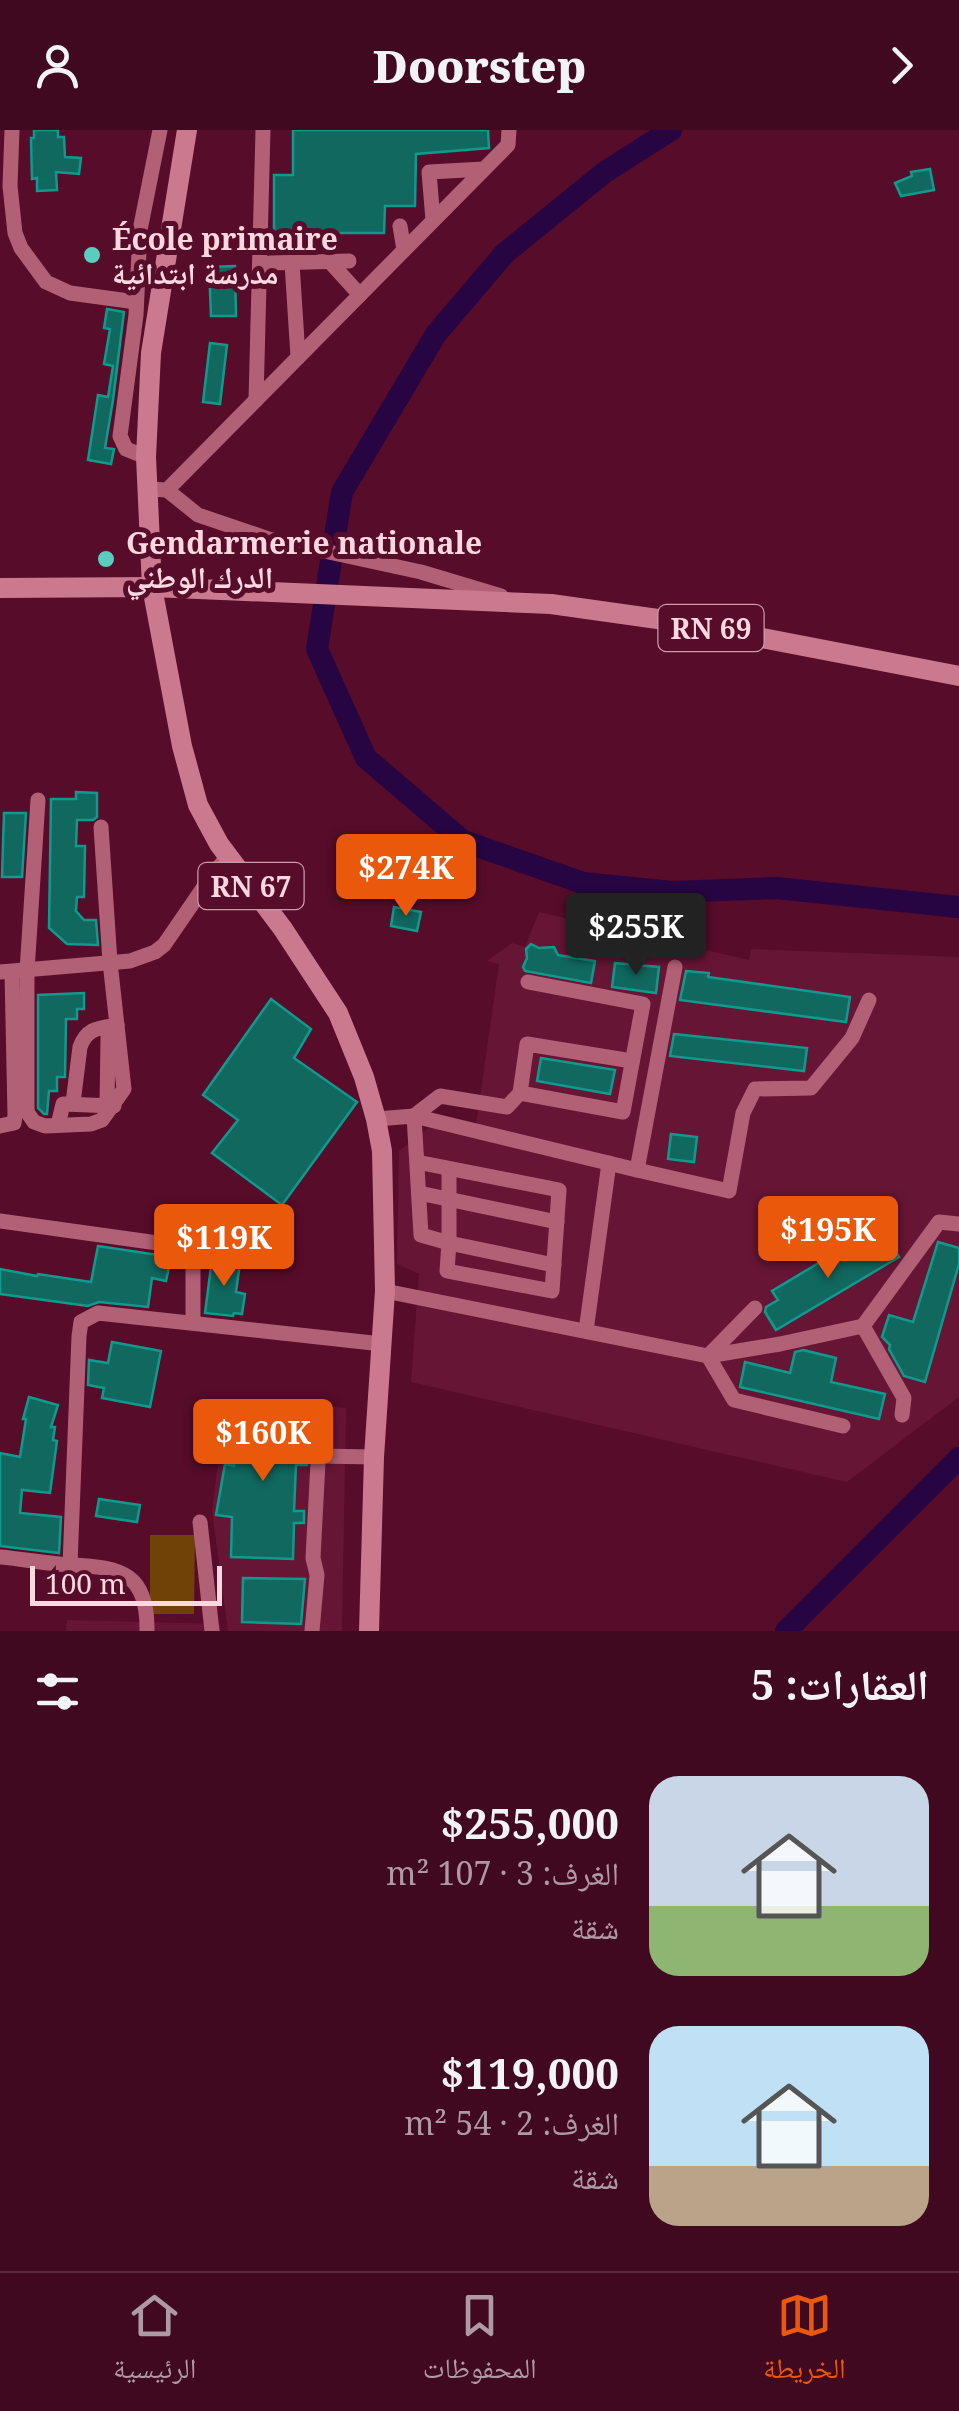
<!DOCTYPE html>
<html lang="ar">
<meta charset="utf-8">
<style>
body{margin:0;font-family:"Noto Serif","Noto Naskh Arabic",serif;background:#481228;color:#f1f3f6;direction:rtl;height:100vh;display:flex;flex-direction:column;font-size:38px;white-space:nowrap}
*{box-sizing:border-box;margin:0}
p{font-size:32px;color:#ae9aa4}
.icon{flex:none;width:55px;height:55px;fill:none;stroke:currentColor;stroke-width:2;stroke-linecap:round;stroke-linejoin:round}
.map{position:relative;height:1501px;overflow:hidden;direction:ltr}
.details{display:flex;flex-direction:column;background:#41091f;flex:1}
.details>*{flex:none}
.scale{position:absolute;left:30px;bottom:25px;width:192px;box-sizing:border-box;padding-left:10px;border:5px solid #fed8e0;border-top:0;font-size:28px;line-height:35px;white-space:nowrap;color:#fed8e0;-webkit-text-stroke:8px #570c29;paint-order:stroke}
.price{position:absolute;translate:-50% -85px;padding:0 22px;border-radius:10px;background:#ea580c;color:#fff;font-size:32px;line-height:65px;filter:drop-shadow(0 2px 5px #0008)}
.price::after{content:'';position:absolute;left:50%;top:60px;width:30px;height:22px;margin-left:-15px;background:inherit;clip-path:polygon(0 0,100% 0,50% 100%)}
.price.selected{background:#222;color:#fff}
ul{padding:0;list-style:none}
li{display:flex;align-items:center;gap:30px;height:250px;padding:0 30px}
li span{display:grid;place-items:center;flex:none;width:280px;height:200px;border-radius:30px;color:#555}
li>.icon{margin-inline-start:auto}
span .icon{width:120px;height:120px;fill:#fffc;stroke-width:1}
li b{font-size:42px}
h2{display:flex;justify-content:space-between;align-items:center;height:120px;padding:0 30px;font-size:42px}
header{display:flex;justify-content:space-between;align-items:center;height:130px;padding:0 30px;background:#41091f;font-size:45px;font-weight:800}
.menu{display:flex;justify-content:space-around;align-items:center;height:140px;border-top:2px solid #5a2a3d;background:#41091f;font-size:28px;color:#ae9aa4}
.menu a{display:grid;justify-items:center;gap:5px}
.menu .selected{color:#ea580c}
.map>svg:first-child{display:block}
.built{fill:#671535}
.green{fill:#714208}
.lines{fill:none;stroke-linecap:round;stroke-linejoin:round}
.river{stroke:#270542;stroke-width:22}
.building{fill:#10685f;stroke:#0e9b8e;stroke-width:2.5}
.minor{stroke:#b26076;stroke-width:15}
.major{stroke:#cb798e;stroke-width:20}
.poi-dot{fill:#59cebf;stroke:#570c29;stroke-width:4}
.labels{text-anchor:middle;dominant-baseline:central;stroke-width:10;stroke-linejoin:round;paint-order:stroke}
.shield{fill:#570c29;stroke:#cc9ba9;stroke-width:2.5}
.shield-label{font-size:28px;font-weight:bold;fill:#fed8e0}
.poi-label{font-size:30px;font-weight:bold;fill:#fed8e0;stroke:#570c29;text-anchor:start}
</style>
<header><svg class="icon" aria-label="forward" viewBox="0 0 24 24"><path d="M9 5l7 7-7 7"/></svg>Doorstep<svg class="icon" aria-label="person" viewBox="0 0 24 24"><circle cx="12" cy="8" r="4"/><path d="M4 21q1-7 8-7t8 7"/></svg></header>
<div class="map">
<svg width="959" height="1501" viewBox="0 0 959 1501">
<rect width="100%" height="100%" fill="#570c29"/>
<g class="built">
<path d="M539,782L749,830L751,819L959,827V1267L847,1352L411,1252L419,1144L397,1134L399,1021L431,996L475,1002L499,834L487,831L512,813L525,817Z"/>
<path d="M226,1269L346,1278L342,1501H228L212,1381Z"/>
<path d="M67,1490L220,1494L221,1501H66Z"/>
</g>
<path class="green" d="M150,1405H195L194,1484H150Z"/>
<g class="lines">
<g class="river">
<path d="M671,0L605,42L505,123L436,204L342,362L317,519L366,628L463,711L583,753L673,762L776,758L959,777"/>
<path d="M786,1501L959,1328"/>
</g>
</g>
<g class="building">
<path d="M34,0H58V7H64L65,27L81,28L79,44L56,42L57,60L37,61V48L32,49L31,8H34Z"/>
<path d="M293,0H488L489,18L416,24L415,76H385L384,103H274V45H293Z"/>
<path d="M930,39L934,60L901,66L895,53L912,46L911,42Z"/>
<path d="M235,136L236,186H211L209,137Z"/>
<path d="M107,179L124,182L113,270L105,318L114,319L111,334L88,330L98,265L108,267L113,236L104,234L110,199L104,198Z"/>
<path d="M210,213L227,215L220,274L203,272Z"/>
<path d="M76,662L97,663V687L93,690H77L76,716H85L84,767H77L76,781L84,790H96L98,815L67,814L49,798L51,669H76Z"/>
<path d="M4,683H26L22,747H2Z"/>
<path d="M394,777L421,782L417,801L391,796Z"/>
<path d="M531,814L539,818L554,817L558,825L595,831L591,853L525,841L523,837L527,828L526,819Z"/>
<path d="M615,833L659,837L656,863L612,857Z"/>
<path d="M686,841L709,843L708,847L850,867L846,892L680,870Z"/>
<path d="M84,863V879H77V889H66L65,947H57V961H49L47,984H44L38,978V865Z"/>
<path d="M271,869L311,899L294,928L357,972L282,1075L212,1023L238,990L203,965Z"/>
<path d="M674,904L807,918L804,941L670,926Z"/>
<path d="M541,928L615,940L610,964L537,951Z"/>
<path d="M671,1004L697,1007L694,1032L668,1029Z"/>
<path d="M886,1103L899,1127L776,1200L765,1182L766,1177L778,1170L772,1161L827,1128L831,1135Z"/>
<path d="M938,1112L959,1118V1134L925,1252L904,1246L889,1219L890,1215L882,1207L889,1185L913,1192Z"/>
<path d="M98,1116L178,1128L176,1135L170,1133L166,1151L152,1148L148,1177L99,1172L88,1176L0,1164V1139L37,1146L38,1144L91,1152Z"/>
<path d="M212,1129L240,1133L236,1162L245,1164L242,1184L234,1183L233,1186L205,1183Z"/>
<path d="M112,1212L161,1221L150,1277L102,1268L104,1258L88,1255L89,1230L108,1233Z"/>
<path d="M803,1220L836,1228L831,1252L885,1264L879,1289L740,1257L745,1232L790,1243L795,1222Z"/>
<path d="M29,1267L58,1275L51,1297H55L53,1310L57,1311L50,1363L22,1360L20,1383L61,1387L59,1423L0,1416V1323L20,1327L26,1289H23Z"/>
<path d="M236,1277L288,1279L287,1290H299L297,1324H307V1335H296L294,1381H304V1393H294L293,1429L231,1427L232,1387L216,1385L225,1334L234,1336Z"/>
<path d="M99,1369L140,1375L137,1392L96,1386Z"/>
<path d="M243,1448L305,1449L301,1494L242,1492Z"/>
</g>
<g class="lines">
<g class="minor">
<path d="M12,0L10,56L15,103L21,118L46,152L70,163L136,172"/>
<path d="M433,90L429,42L484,39"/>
<path d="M400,96L404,120"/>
<path d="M330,132L360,165"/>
<path d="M270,133L349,131"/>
<path d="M292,133L298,227"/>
<path d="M256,270L263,0"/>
<path d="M146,327L126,319L120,306L136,185L140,100L160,0"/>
<path d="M148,359L167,360L508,15L509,0"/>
<path d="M167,360L198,385L269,409L421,442L501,466"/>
<path d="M38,670L27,841V982L34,992L45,996L91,994L102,990L124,959L110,832L101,697"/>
<path d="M0,842L130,831L155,822L164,815L210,748L228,726"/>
<path d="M520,963L527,914L632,931"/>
<path d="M73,973L80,917C86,900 96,898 113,896"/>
<path d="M107,975L108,907L110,900L117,895"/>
<path d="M376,989L414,986L637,1040L675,837"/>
<path d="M58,995L63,974L114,976"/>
<path d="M0,996L14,993L15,985L12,843"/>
<path d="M417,1032L559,1060L552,1161L447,1141L449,1113L421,1105L414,986L440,966L507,977L520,963L623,982L643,874L528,852"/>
<path d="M449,1039V1113L554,1135"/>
<path d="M637,1040L729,1061L743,983L755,959L811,958L852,908L869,870"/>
<path d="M419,1063L557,1092"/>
<path d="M0,1091L179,1116L189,1121L193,1130V1193"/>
<path d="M385,1161L708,1226L755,1178"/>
<path d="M863,1196L904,1268L902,1285"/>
<path d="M586,1201L609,1033"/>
<path d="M843,1296L734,1270L708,1226L780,1214L863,1196L939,1092L959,1094"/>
<path d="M318,1326L374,1327"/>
<path d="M200,1392L212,1501"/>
<path d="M0,1427C24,1429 48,1434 71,1435C122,1437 148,1444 147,1501"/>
<path d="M70,1435L79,1206L81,1192L98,1183L382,1214"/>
<path d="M312,1501L317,1445L313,1428L320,1294"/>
</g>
<g class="major">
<path d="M187,0L151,223L146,327L152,457L182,616L198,675L219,714L283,799L338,883L364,947L376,989L382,1021L385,1161L374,1327L369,1501"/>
<path d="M0,458L152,457L551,474L679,492L959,546"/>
</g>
</g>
<g class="poi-dot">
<circle cx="92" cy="125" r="10"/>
<circle cx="106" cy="429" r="10"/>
</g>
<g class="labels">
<g class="shield">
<rect x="658.5" y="475" width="105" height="46" rx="8"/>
<rect x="198.5" y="733" width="105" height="46" rx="8"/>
</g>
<g class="shield-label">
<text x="711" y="498">RN 69</text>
<text x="251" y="756">RN 67</text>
</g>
<g class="poi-label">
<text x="112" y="108">École primaire<tspan x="112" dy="34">مدرسة ابتدائية</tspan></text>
<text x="126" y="412">Gendarmerie nationale<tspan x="126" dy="34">الدرك الوطني</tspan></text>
</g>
</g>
</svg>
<div class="scale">100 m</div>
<b class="price" style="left:406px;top:789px">$274K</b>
<b class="price selected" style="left:636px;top:848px">$255K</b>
<b class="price" style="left:828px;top:1151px">$195K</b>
<b class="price" style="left:224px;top:1159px">$119K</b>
<b class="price" style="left:263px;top:1354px">$160K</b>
</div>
<section class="details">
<h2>العقارات: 5<svg class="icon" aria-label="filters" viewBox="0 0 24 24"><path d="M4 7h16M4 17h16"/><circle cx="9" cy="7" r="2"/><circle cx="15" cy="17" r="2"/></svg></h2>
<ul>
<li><span style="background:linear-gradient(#c9d6e8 65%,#8fb573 0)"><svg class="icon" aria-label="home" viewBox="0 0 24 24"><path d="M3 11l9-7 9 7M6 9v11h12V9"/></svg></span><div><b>$255,000</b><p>الغرف: 3 · 107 m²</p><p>شقة</p></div></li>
<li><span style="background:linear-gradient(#bfe0f5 70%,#b9a48a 0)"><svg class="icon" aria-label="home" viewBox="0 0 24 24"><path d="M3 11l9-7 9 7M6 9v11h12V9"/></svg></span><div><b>$119,000</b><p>الغرف: 2 · 54 m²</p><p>شقة</p></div></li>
</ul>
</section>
<nav class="menu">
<a class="selected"><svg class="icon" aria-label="map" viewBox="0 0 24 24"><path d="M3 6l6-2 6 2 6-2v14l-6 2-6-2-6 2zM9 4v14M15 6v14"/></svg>الخريطة</a>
<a><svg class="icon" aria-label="saved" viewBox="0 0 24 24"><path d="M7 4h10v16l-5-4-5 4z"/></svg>المحفوظات</a>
<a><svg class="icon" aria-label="home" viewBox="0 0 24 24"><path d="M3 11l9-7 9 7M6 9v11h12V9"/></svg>الرئيسية</a>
</nav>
